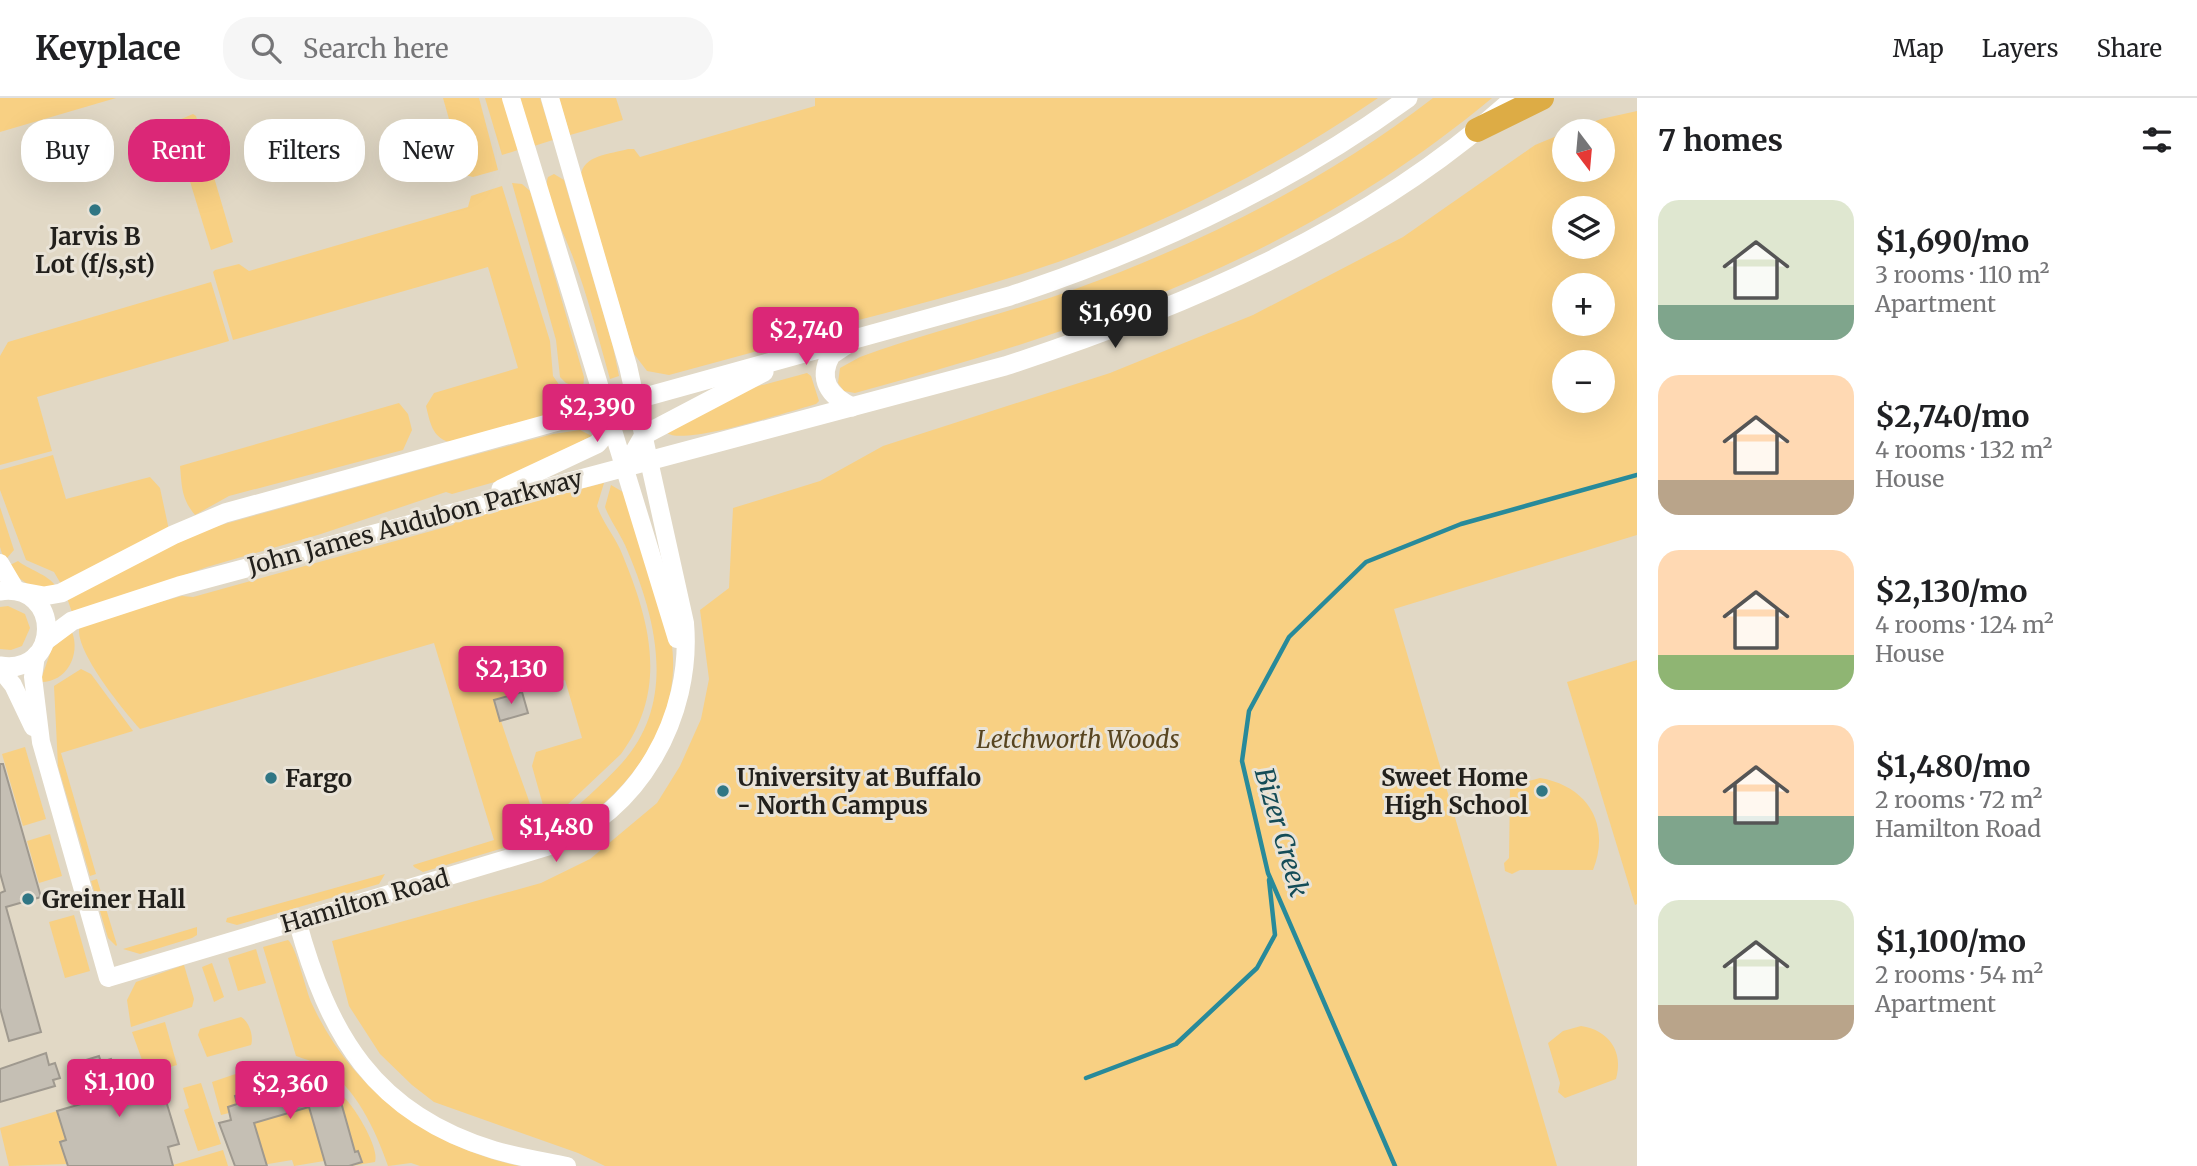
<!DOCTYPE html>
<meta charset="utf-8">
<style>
body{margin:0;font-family:Merriweather,serif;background:#f6f6f6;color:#202124;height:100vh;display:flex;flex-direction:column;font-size:26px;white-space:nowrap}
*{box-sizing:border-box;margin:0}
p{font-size:23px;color:#757577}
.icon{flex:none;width:38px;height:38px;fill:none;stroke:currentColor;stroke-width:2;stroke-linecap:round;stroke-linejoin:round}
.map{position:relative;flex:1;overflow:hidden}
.panel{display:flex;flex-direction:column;background:#fff;width:560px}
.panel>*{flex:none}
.hud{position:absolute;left:21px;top:21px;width:665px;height:63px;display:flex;gap:14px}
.needle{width:46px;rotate:164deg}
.fabs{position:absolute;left:1552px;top:21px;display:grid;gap:14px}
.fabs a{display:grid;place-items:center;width:63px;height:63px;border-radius:50%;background:#fff;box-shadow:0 7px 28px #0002;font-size:35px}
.price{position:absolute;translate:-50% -60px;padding:0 16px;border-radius:7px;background:#db2777;color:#fff;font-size:23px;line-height:46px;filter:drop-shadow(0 2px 4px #0008)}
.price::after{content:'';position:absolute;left:50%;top:42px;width:21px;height:16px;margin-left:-10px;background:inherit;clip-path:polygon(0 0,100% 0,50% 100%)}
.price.selected{background:#222;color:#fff}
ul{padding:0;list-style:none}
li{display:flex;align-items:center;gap:21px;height:175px;padding:0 21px}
li span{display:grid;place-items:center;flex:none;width:196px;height:140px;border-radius:21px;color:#555}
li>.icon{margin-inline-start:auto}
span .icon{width:84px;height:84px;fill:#fffc;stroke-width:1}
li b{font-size:30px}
h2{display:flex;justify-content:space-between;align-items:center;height:84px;padding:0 21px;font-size:30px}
.tag{padding:0 24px;border-radius:28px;background:#fff;box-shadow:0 7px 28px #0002;font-size:24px;line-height:63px}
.tag.selected{background:#db2777;color:#fff}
header{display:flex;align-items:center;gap:42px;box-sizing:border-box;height:98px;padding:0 35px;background:#fff;border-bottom:2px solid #e0e0e0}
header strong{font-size:33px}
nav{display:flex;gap:38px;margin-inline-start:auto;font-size:24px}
.search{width:490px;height:63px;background:#f6f6f6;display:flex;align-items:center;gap:18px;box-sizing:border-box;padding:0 24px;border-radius:28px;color:#757577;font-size:26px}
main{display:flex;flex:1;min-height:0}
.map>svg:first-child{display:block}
.built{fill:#e1d8c5;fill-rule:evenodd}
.green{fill:#f8d083;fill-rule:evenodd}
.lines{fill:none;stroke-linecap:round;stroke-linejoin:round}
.stream{stroke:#288a9a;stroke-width:4.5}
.building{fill:#c5bfb4;stroke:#9f998f;stroke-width:2}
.tertiary{stroke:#fff;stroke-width:18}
.secondary{stroke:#fff;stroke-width:19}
.motorway{stroke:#ddac45;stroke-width:24}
.poi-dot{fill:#307684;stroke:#e9e3d7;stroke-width:2.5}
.labels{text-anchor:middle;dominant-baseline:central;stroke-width:6;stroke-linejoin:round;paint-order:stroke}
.poi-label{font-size:24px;font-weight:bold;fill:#22201c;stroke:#e9e3d7;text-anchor:start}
.street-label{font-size:24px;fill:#22201c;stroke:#e9e3d7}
.park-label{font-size:24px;font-style:italic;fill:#584520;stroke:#e9e3d7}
.water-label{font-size:26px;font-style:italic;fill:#144c57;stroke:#e9e3d7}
</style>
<header>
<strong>Keyplace</strong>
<div class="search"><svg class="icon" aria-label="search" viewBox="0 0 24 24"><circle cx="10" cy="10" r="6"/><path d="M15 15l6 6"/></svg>Search here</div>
<nav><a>Map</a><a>Layers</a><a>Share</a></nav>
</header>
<main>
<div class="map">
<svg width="1637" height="1068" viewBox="0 0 1637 1068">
<rect width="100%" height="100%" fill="#e9e3d7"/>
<path class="built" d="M0,0H1637V1068H0ZM1564,33H1603V72H1564ZM1564,110H1603V149H1564ZM1564,187H1603V226H1564ZM1564,264H1603V303H1564Z"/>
<g class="green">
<path d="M0,0H116L0,34Z"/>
<path d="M443,0H479L498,72L473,79L465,77Z"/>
<path d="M485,0H503L518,52L502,57Z"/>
<path d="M520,0H540L553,42L534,48Z"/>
<path d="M559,0H616L623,22L570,37Z"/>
<path d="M815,0H1378C1278,68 1172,123 1058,164C975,193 888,214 803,237L798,242L669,277L647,273L634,256L581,78C582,57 611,56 628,51H634L640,59L815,8Z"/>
<path d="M1433,0H1492C1301,159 1091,231 855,295L844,293L838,285L840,270L860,259C932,233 1006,216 1078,190C1204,144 1327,82 1433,0Z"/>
<path d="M1637,13V437L1394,511L1557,1068H605L578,1055L434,1004L412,987L380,956L349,908L332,843L541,785L590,761L657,705L680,668L701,621L709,581L700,512L729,490L733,410L820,383L883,348L1110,275L1253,217L1403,139L1535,47L1564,35V72H1603V33H1570L1601,21ZM1603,110V149H1564V110ZM1564,187H1603V226H1564ZM1564,264H1603V303H1564Z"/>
<path d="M193,16L196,18L233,144L211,152L172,25Z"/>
<path d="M554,76L564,82L613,249L619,278L610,281C595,228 582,175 559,126C554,114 543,91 548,79Z"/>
<path d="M512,85L522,86L530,93L584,279L583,292L566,285L560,279L556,242Z"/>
<path d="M502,88L550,243L553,278L560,288L581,298L570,311L449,344C432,339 430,324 426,308L434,295L518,270L488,169L233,242L213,174L215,172L239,166L249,173L468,109L471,98Z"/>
<path d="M211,184L229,243L37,299L52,353L0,367V258L8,244Z"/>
<path d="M807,275L811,278L819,303L816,306C791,313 684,348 667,335L733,295Z"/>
<path d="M399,305L408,316L412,332L403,352L229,398L195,417C181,400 182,388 180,368Z"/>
<path d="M580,332L592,338L509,380L452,396L446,394L321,436L207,469L73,517L67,500L134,464L214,429L444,365L553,336Z"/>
<path d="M53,357L66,401L150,379L160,390L169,432L61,486L54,474L26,462L0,392V372Z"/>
<path d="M604,385L597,408C602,423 613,436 620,451C649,520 670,589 621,656L548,725L532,668L536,654L582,640L565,582L495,602C507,647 525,688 539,733L520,745L423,774L414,769L413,767L494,742L434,545L140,631C124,613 71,549 80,527L90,523L182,498L193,499L453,427L457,422Z"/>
<path d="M611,387L623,394L629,405C642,446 664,501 671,542C685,620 628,701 561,734L555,728C577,708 601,688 622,665C679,602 655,516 625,447C619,434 610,422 605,409Z"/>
<path d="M0,409L14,452L7,460L3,459L0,449Z"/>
<path d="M18,463C28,471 48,477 55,487L52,491L29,487L16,478L10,467Z"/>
<path d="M8,508L25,516L30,530L22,548L11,552L0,551V509Z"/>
<path d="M72,534C81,557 66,585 40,584L52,550Z"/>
<path d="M1637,562V806L1635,807L1567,584Z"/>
<path d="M81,571L91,576L133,633L61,655L96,776L90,778L58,668L54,588Z"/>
<path d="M25,649L46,721L23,728L2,656Z"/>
<path d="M1540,680C1588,688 1611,727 1593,772H1520L1512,776L1505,773L1504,765L1509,760L1510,688Z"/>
<path d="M50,736L62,778L39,785L27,743Z"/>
<path d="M385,776L379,786L237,827L226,824L227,820Z"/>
<path d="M97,781L117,847L116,848L108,840L91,783Z"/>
<path d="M74,817L90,873L65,880L49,824Z"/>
<path d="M197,829V837L192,840L140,856L123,851Z"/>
<path d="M288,842C297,850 305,891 312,906C352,992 427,1048 519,1068H420L411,1065L388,1068C376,1033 355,987 321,968C314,963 304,961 296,958L263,849Z"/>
<path d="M256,851L266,885L238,893L228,860Z"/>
<path d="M212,865L224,899L214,904L202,869Z"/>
<path d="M184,867L194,901L192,909L131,929L127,902L136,884Z"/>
<path d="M241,919C249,923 254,939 251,947L207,959L198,937L200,931Z"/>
<path d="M165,924L177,967L147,976L132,934Z"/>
<path d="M1581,928C1609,932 1624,954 1616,981L1565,1000L1558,994L1560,985L1548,945L1563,933Z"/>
<path d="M301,965L329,979L336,990L328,992L325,983L313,987L309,975L272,988L290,969Z"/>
<path d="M256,969L265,990L235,998L237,1006L228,1009L229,1015L221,1017L212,984Z"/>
<path d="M201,985L221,1046L198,1053L184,1012L189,1010L183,990Z"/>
<path d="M338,995C350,999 381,1051 375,1064L351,1068L361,1064L359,1054H355Z"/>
<path d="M309,1009L324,1063L294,1068L292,1062L256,1068L261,1049L254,1025Z"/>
<path d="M57,1013L66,1042L61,1044L67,1066L9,1068L0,1030Z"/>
<path d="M223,1052L228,1068H173V1067Z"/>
</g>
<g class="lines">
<g class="stream">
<path d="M1086,980L1176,946L1257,870L1275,837L1269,782"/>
<path d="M1395,1068L1268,775L1242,663L1249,613L1289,539L1366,464L1461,426L1637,377"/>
</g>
</g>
<g class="building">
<path d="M522,594L528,615L500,623L494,602Z"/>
<path d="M0,666H3L41,799L6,809L41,934L9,943L0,910V795L5,793L0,775Z"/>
<path d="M46,955L49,967L55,965L60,980L53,982L55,988L0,1004V971Z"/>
<path d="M99,958L101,964L111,961L114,971L144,963L147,976L157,973L179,1046L168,1049L173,1068H68L60,1044L66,1042L57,1013L91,1003L82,970L85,969L83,963Z"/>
<path d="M309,975L313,987L325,983L328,992L337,990L355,1054L358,1053L362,1064L349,1068H326L309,1009L254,1025L267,1068H235L219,1025L231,1022L228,1009L237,1006L235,998Z"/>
</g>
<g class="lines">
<g class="tertiary">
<path d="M511,0L677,541"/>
<path d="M0,465L16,492"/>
<path d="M36,557L33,579L41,644L108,880L550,748C639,716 693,618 685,525L628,268L550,0"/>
<path d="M0,571L13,587L33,629"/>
<path d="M297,822C328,936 374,1016 494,1052C518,1059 543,1063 567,1068"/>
</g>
<g class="secondary">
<path d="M846,247L831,257C817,282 830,298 852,309"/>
<path d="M625,370L644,337L764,274"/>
<path d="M501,391L597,346L636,302"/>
<path d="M0,493C62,484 62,578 0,568"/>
<path d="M22,494L44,498L61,495L173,437L225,415L1010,198C1152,151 1287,88 1408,0"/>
<path d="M45,543L72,523L179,488L1005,268C1186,209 1372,130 1514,0"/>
</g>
<path class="motorway" d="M1477,32L1542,0"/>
</g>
<g class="poi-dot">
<circle cx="95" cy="112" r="7"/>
<circle cx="271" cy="680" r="7"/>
<circle cx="723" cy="693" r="7"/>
<circle cx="1542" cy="693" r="7"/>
<circle cx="28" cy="801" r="7"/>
</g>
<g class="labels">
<g class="poi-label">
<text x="95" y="138" text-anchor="middle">Jarvis B<tspan x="95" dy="28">Lot (f/s,st)</tspan></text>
<text x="737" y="679">University at Buffalo<tspan x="737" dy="28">- North Campus</tspan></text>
<text x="1528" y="679" text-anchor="end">Sweet Home<tspan x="1528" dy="28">High School</tspan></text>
<text x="285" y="680">Fargo</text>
<text x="42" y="801">Greiner Hall</text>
</g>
<g class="street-label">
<text transform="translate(415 424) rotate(-15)">John James Audubon Parkway</text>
<text transform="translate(365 803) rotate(-16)">Hamilton Road</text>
</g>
<g class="park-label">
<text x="1078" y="641">Letchworth Woods</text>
</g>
<g class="water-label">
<text transform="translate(1282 734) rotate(74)">Bizer Creek</text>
</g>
</g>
</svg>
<div class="fabs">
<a><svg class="needle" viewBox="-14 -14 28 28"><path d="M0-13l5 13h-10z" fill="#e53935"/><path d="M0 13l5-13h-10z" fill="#757577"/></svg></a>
<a><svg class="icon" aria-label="layers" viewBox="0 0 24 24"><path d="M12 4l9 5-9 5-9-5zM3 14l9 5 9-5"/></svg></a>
<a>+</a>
<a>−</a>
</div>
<b class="price selected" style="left:1115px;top:252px">$1,690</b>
<b class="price" style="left:806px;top:269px">$2,740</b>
<b class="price" style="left:597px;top:346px">$2,390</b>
<b class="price" style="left:511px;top:608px">$2,130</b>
<b class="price" style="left:556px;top:766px">$1,480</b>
<b class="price" style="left:119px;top:1021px">$1,100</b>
<b class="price" style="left:290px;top:1023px">$2,360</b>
<div class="hud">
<a class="tag">Buy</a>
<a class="tag selected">Rent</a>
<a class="tag">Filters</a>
<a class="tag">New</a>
</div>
</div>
<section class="panel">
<h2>7 homes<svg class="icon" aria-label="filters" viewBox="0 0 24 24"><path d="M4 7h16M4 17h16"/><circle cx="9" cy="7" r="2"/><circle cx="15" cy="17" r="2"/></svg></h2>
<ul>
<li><span style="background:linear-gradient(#dfe7d0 75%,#7fa58c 0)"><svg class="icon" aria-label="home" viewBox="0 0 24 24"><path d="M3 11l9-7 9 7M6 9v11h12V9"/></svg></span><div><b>$1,690/mo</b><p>3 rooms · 110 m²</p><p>Apartment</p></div></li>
<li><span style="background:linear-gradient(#ffd9b3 75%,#b9a48a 0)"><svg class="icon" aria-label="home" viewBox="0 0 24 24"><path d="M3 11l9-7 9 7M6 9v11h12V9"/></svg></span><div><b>$2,740/mo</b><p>4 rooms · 132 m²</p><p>House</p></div></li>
<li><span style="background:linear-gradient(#ffd9b3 75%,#8fb573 0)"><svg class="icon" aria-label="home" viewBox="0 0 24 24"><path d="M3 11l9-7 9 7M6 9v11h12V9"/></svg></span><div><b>$2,130/mo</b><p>4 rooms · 124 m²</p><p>House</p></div></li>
<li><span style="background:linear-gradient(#ffd9b3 65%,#7fa58c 0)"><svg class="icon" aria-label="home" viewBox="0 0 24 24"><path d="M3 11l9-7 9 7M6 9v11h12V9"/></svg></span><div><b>$1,480/mo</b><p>2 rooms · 72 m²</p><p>Hamilton Road</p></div></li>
<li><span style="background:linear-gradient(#dfe7d0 75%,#b9a48a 0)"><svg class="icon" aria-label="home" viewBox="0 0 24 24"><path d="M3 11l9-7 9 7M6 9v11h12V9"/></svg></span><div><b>$1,100/mo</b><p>2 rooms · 54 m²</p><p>Apartment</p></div></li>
</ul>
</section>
</main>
